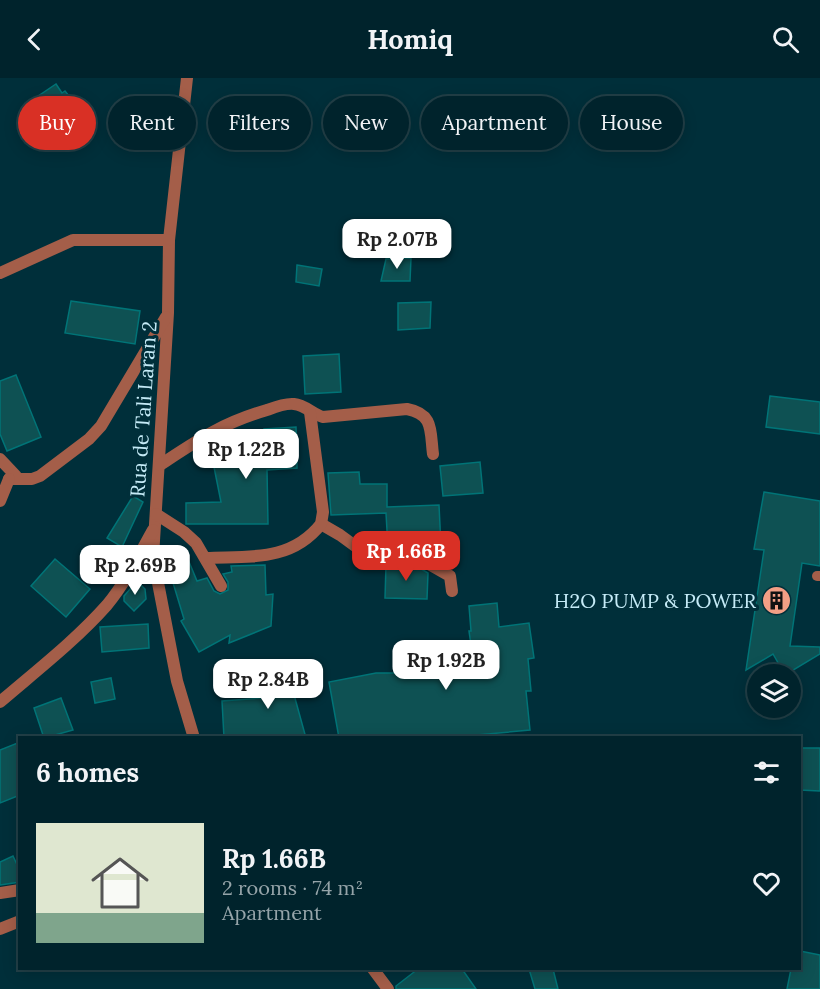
<!DOCTYPE html>
<meta charset="utf-8">
<style>
body{margin:0;font-family:Lora,serif;background:#0a2b34;color:#f1f3f6;height:100vh;display:flex;flex-direction:column;font-size:22px;white-space:nowrap}
*{box-sizing:border-box;margin:0}
p{font-size:20px;color:#95a4a9}
.icon{flex:none;width:33px;height:33px;fill:none;stroke:currentColor;stroke-width:2;stroke-linecap:round;stroke-linejoin:round}
.map{position:relative;flex:1;overflow:hidden}
.side{position:absolute;left:18px;top:658px;width:783px;height:234px;display:flex;flex-direction:column;background:#00232c;border-radius:0px;box-shadow:0 3px 15px #0003,0 0 0 2px #224048}
.side>*{flex:none}
.top-card{position:absolute;left:18px;top:18px;width:784px;height:54px;display:flex;gap:12px}
.tools{position:absolute;left:747px;top:586px;display:grid;gap:12px}
.tools a{display:grid;place-items:center;width:54px;height:54px;border-radius:50%;background:#00232c;box-shadow:0 3px 15px #0003,0 0 0 2px #224048;font-size:30px}
.price{position:absolute;translate:-50% -51px;padding:0 14px;border-radius:12px;background:#fff;color:#222;font-size:20px;line-height:39px;filter:drop-shadow(0 2px 3px #0008)}
.price::after{content:'';position:absolute;left:50%;top:36px;width:18px;height:14px;margin-left:-9px;background:inherit;clip-path:polygon(0 0,100% 0,50% 100%)}
.price.active{background:#d93025;color:#fff}
ul{padding:0;list-style:none}
li{display:flex;align-items:center;gap:18px;height:150px;padding:0 18px}
li+li{border-top:2px solid #224048}
li span{display:grid;place-items:center;flex:none;width:168px;height:120px;border-radius:0px;color:#555}
li>.icon{margin-inline-start:auto}
span .icon{width:72px;height:72px;fill:#fffc;stroke-width:1}
li b{font-size:26px}
h2{display:flex;justify-content:space-between;align-items:center;height:72px;padding:0 18px;font-size:26px}
.tag{padding:0 21px;border-radius:27px;background:#00232c;box-shadow:0 3px 15px #0003,0 0 0 2px #224048;font-size:21px;line-height:54px}
.tag.active{background:#d93025;color:#fff}
header{display:flex;justify-content:space-between;align-items:center;height:78px;padding:0 18px;background:#00232c;font-size:27px;font-weight:800}
.map>svg:first-child{display:block}
.building{fill:#0e5153;stroke:#007477;stroke-width:1.5}
.lines{fill:none;stroke-linecap:round;stroke-linejoin:round}
.service{stroke:#a45e49;stroke-width:10}
.minor{stroke:#a45e49;stroke-width:12}
.labels{text-anchor:middle;dominant-baseline:central;stroke-width:6;stroke-linejoin:round;paint-order:stroke}
.street-label{font-size:20px;fill:#c5ebf7;stroke:#002f3a}
.poi-label{font-size:20px;fill:#c5ebf7;stroke:#002f3a;text-anchor:end}
</style>
<header><svg class="icon" aria-label="back" viewBox="0 0 24 24"><path d="M15 5l-7 7 7 7"/></svg>Homiq<svg class="icon" aria-label="search" viewBox="0 0 24 24"><circle cx="10" cy="10" r="6"/><path d="M15 15l6 6"/></svg></header>
<div class="map">
<svg width="820" height="911" viewBox="0 0 820 911">
<rect width="100%" height="100%" fill="#002f3a"/>
<g class="building">
<path d="M56,6L62,15L65,13L81,33L63,46L62,45L43,62L27,43L36,36L28,25Z"/>
<path d="M411,180L410,203H381L386,181Z"/>
<path d="M297,187L322,191L319,208L296,204Z"/>
<path d="M71,223L140,233L135,266L65,255Z"/>
<path d="M431,224L430,250L398,252V225Z"/>
<path d="M339,276L341,314L305,316L303,278Z"/>
<path d="M16,297L41,359L7,373L0,356V303Z"/>
<path d="M770,318L820,324V356L766,349Z"/>
<path d="M296,349L297,390L267,392L268,446H186V425L221,424L211,374L265,364L264,351Z"/>
<path d="M480,384L483,415L443,418L440,388Z"/>
<path d="M359,394L360,406H387V429L439,427L441,468L429,469V476L415,470H388L386,435L331,437L328,395Z"/>
<path d="M764,414L820,423V488L802,485L790,568L820,569V576L785,597L773,576L746,592L764,472L754,471Z"/>
<path d="M133,418L143,424L122,469L107,460Z"/>
<path d="M187,479L197,503L207,500L214,513L220,516L228,512V504L223,496L232,494L231,488L265,487L266,517L273,516L271,548L229,565L230,557L199,574L181,543L184,541L167,485Z"/>
<path d="M55,481L90,511L66,539L31,508Z"/>
<path d="M413,486L428,495L427,521L385,520L386,487Z"/>
<path d="M137,503L145,511L146,521L134,533L124,523V518Z"/>
<path d="M497,525L499,549L529,545L534,580L528,581L531,613H526L530,652L477,657V660H339L329,604L376,595H475L469,553H471L469,528Z"/>
<path d="M148,546L149,570L102,574L100,549Z"/>
<path d="M300,586L306,611L293,613L306,660H224L222,623L274,619L269,593Z"/>
<path d="M111,600L115,621L95,625L91,604Z"/>
<path d="M61,620L73,652L44,660L34,630Z"/>
<path d="M20,664V717L0,725V672Z"/>
<path d="M800,670H820V713L800,712Z"/>
<path d="M13,778L20,793V804L0,807V784Z"/>
<path d="M800,873L820,877V911H787L791,891H800Z"/>
<path d="M418,891H462L476,911H396V908Z"/>
<path d="M529,891H553L558,911H535Z"/>
</g>
<g class="lines">
<path class="service" d="M817,498H820"/>
<g class="minor">
<path d="M187,0L169,162L168,235L153,479L177,603L194,660"/>
<path d="M0,195L73,162H169"/>
<path d="M0,381L16,398L9,401H32L40,398L89,361L101,348L166,239"/>
<path d="M160,387C198,362 222,345 267,332C275,329 285,325 294,326C305,327 313,336 323,339L407,331C434,336 430,353 433,376"/>
<path d="M0,423L9,401"/>
<path d="M156,436L184,454L196,465L221,508"/>
<path d="M321,446L340,457L370,479L415,478L450,498L452,513"/>
<path d="M206,480C249,478 291,484 321,446L323,434L310,334"/>
<path d="M0,624C36,593 75,563 107,527C126,504 139,477 153,452"/>
<path d="M0,815L20,812"/>
<path d="M0,851L20,843"/>
<path d="M373,891L388,911"/>
</g>
</g>
<defs>
<symbol id="building-disc" viewBox="-11 -11 22 22"><circle r="9.5" fill="#f39f85" stroke="#002f3a"/><path d="M-4-6H4V6H1V3H-1V6H-4ZM-2.5-4.3h1.7v1.8h-1.7ZM.8-4.3h1.7v1.8H.8ZM-2.5-1h1.7V.8h-1.7ZM.8-1h1.7V.8H.8Z" fill="#111"/></symbol>
</defs>
<g fill-rule="evenodd">
<use href="#building-disc" x="760" y="506" width="33" height="33"/>
</g>
<g class="labels">
<g class="street-label">
<text transform="translate(143 331) rotate(-86)">Rua de Tali Laran 2</text>
</g>
<g class="poi-label">
<text x="756" y="522">H2O PUMP &amp; POWER</text>
</g>
</g>
</svg>
<div class="tools">
<a><svg class="icon" aria-label="layers" viewBox="0 0 24 24"><path d="M12 4l9 5-9 5-9-5zM3 14l9 5 9-5"/></svg></a>
</div>
<b class="price" style="left:397px;top:192px">Rp 2.07B</b>
<b class="price" style="left:246px;top:402px">Rp 1.22B</b>
<b class="price active" style="left:406px;top:504px">Rp 1.66B</b>
<b class="price" style="left:135px;top:518px">Rp 2.69B</b>
<b class="price" style="left:446px;top:613px">Rp 1.92B</b>
<b class="price" style="left:268px;top:632px">Rp 2.84B</b>
<div class="top-card">
<a class="tag active">Buy</a>
<a class="tag">Rent</a>
<a class="tag">Filters</a>
<a class="tag">New</a>
<a class="tag">Apartment</a>
<a class="tag">House</a>
</div>
<section class="side">
<h2>6 homes<svg class="icon" aria-label="filters" viewBox="0 0 24 24"><path d="M4 7h16M4 17h16"/><circle cx="9" cy="7" r="2"/><circle cx="15" cy="17" r="2"/></svg></h2>
<ul>
<li><span style="background:linear-gradient(#dfe7d0 75%,#7fa58c 0)"><svg class="icon" aria-label="home" viewBox="0 0 24 24"><path d="M3 11l9-7 9 7M6 9v11h12V9"/></svg></span><div><b>Rp 1.66B</b><p>2 rooms · 74 m²</p><p>Apartment</p></div><svg class="icon" aria-label="heart" viewBox="0 0 24 24"><path d="M12 20l-8-8c-3-5 5-10 8-4 3-6 11-1 8 4z"/></svg></li>
</ul>
</section>
</div>
